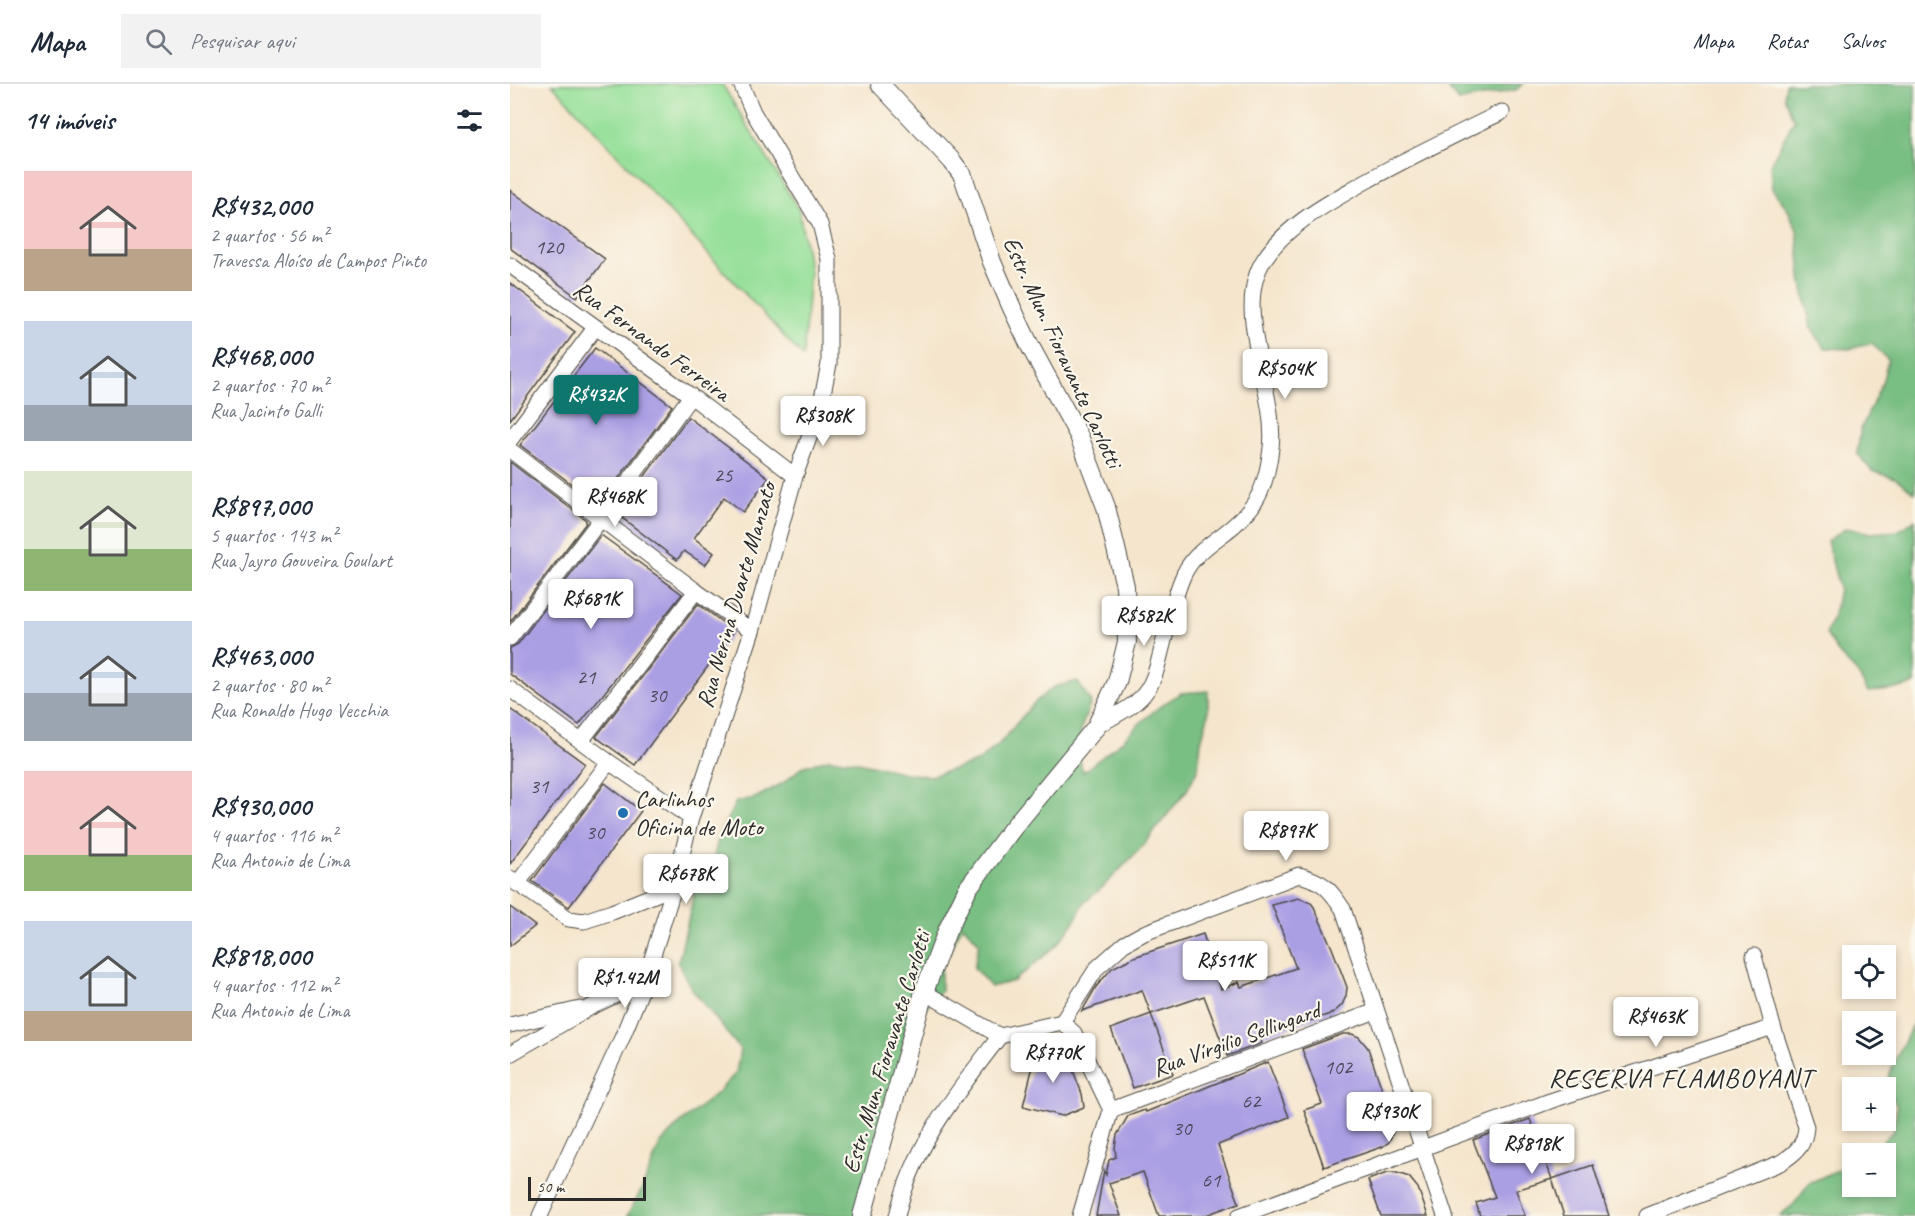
<!DOCTYPE html>
<html lang="pt">
<meta charset="utf-8">
<style>
body{margin:0;font-family:Caveat,sans-serif;background:#f2f2f3;color:#1f2937;height:100vh;display:flex;flex-direction:column;font-size:22px;white-space:nowrap}
*{box-sizing:border-box;margin:0}
p{font-size:20px;color:#747a83}
.icon{flex:none;width:33px;height:33px;fill:none;stroke:currentColor;stroke-width:2;stroke-linecap:round;stroke-linejoin:round}
.map{position:relative;flex:1;overflow:hidden}
.details{display:flex;flex-direction:column;background:#fff;width:510px}
.details>*{flex:none}
.buttons{position:absolute;left:1332px;top:861px;display:grid;gap:12px}
.buttons a{display:grid;place-items:center;width:54px;height:54px;border-radius:0px;background:#fff;box-shadow:0 3px 9px #0003;font-size:30px}
.scale{position:absolute;left:18px;bottom:15px;width:118px;box-sizing:border-box;padding-left:6px;border:3px solid #2b2b2b;border-top:0;font-size:16px;line-height:21px;white-space:nowrap;color:#2b2b2b;-webkit-text-stroke:4px #fbf7ec;paint-order:stroke}
.price{position:absolute;translate:-50% -51px;padding:0 14px;border-radius:6px;background:#fff;color:#222;font-size:20px;line-height:39px;filter:drop-shadow(0 2px 3px #0008)}
.price::after{content:'';position:absolute;left:50%;top:36px;width:18px;height:14px;margin-left:-9px;background:inherit;clip-path:polygon(0 0,100% 0,50% 100%)}
.price.on{background:#0f766e;color:#fff}
ul{padding:0;list-style:none}
li{display:flex;align-items:center;gap:18px;height:150px;padding:0 24px}
li span{display:grid;place-items:center;flex:none;width:168px;height:120px;border-radius:0px;color:#555}
li>.icon{margin-inline-start:auto}
span .icon{width:72px;height:72px;fill:#fffc;stroke-width:1}
li b{font-size:26px}
h2{display:flex;justify-content:space-between;align-items:center;height:72px;padding:0 24px;font-size:26px}
header{display:flex;align-items:center;gap:36px;box-sizing:border-box;height:84px;padding:0 30px;background:#fff;border-bottom:2px solid #e0e1e3}
header strong{font-size:28px}
nav{display:flex;gap:33px;margin-inline-start:auto;font-size:21px}
.search{width:420px;height:54px;background:#f2f2f3;display:flex;align-items:center;gap:15px;box-sizing:border-box;padding:0 21px;border-radius:0px;color:#747a83;font-size:22px}
main{display:flex;flex:1;min-height:0}
.map>svg:first-child{display:block}
.green{fill:#97e09a;stroke:#618662;stroke-width:1.5}
.forest{fill:#79be82;stroke:#527456;stroke-width:1.5}
.building{fill:#ab9fe4}
.lines{fill:none;stroke-linecap:round;stroke-linejoin:round}
.minor-casing{stroke:#494743;stroke-width:17}
.tertiary-casing{stroke:#494743;stroke-width:20}
.minor{stroke:#fff;stroke-width:15}
.tertiary{stroke:#fff;stroke-width:18}
.poi-dot{fill:#1f6fb2;stroke:#fbf7ec;stroke-width:2}
.labels{text-anchor:middle;dominant-baseline:central;stroke-width:4.5;stroke-linejoin:round;paint-order:stroke}
.number-label{font-size:21px;fill:#4b4859}
.street-label{font-size:24px;fill:#2b2b2b;stroke:#fbf7ec}
.poi-label{font-size:24px;fill:#2b2b2b;stroke:#fbf7ec;text-anchor:start}
.quarter-label{font-size:27px;letter-spacing:1.5px;fill:#2b2b2b;stroke:#fbf7ec}
</style>
<header>
<strong>Mapa</strong>
<div class="search"><svg class="icon" aria-label="search" viewBox="0 0 24 24"><circle cx="10" cy="10" r="6"/><path d="M15 15l6 6"/></svg>Pesquisar aqui</div>
<nav><a>Mapa</a><a>Rotas</a><a>Salvos</a></nav>
</header>
<main>
<section class="details">
<h2>14 imóveis<svg class="icon" aria-label="filters" viewBox="0 0 24 24"><path d="M4 7h16M4 17h16"/><circle cx="9" cy="7" r="2"/><circle cx="15" cy="17" r="2"/></svg></h2>
<ul>
<li><span style="background:linear-gradient(#f6c9c9 65%,#b9a48a 0)"><svg class="icon" aria-label="home" viewBox="0 0 24 24"><path d="M3 11l9-7 9 7M6 9v11h12V9"/></svg></span><div><b>R$432,000</b><p>2 quartos · 56 m²</p><p>Travessa Aloíso de Campos Pinto</p></div></li>
<li><span style="background:linear-gradient(#c9d6e8 70%,#9aa5b1 0)"><svg class="icon" aria-label="home" viewBox="0 0 24 24"><path d="M3 11l9-7 9 7M6 9v11h12V9"/></svg></span><div><b>R$468,000</b><p>2 quartos · 70 m²</p><p>Rua Jacinto Galli</p></div></li>
<li><span style="background:linear-gradient(#dfe7d0 65%,#8fb573 0)"><svg class="icon" aria-label="home" viewBox="0 0 24 24"><path d="M3 11l9-7 9 7M6 9v11h12V9"/></svg></span><div><b>R$897,000</b><p>5 quartos · 143 m²</p><p>Rua Jayro Gouveira Goulart</p></div></li>
<li><span style="background:linear-gradient(#c9d6e8 60%,#9aa5b1 0)"><svg class="icon" aria-label="home" viewBox="0 0 24 24"><path d="M3 11l9-7 9 7M6 9v11h12V9"/></svg></span><div><b>R$463,000</b><p>2 quartos · 80 m²</p><p>Rua Ronaldo Hugo Vecchia</p></div></li>
<li><span style="background:linear-gradient(#f6c9c9 70%,#8fb573 0)"><svg class="icon" aria-label="home" viewBox="0 0 24 24"><path d="M3 11l9-7 9 7M6 9v11h12V9"/></svg></span><div><b>R$930,000</b><p>4 quartos · 116 m²</p><p>Rua Antonio de Lima</p></div></li>
<li><span style="background:linear-gradient(#c9d6e8 75%,#b9a48a 0)"><svg class="icon" aria-label="home" viewBox="0 0 24 24"><path d="M3 11l9-7 9 7M6 9v11h12V9"/></svg></span><div><b>R$818,000</b><p>4 quartos · 112 m²</p><p>Rua Antonio de Lima</p></div></li>
</ul>
</section>
<div class="map">
<svg width="1405" height="1132" viewBox="0 0 1405 1132">
<rect width="100%" height="100%" fill="#fbf7ec"/>
<filter id="ink" filterUnits="userSpaceOnUse"><feTurbulence type="fractalNoise" baseFrequency=".0167" numOctaves="2"/><feDisplacementMap in="SourceGraphic" scale="12" xChannelSelector="R" yChannelSelector="G"/><feConvolveMatrix kernelMatrix="1 2 1 2 8 2 1 2 1" color-interpolation-filters="sRGB"/></filter>
<filter id="wash" filterUnits="userSpaceOnUse"><feTurbulence type="fractalNoise" baseFrequency=".008" numOctaves="4" result="noise"/><feDisplacementMap in="SourceGraphic" scale="24" xChannelSelector="R" yChannelSelector="G"/><feGaussianBlur stdDeviation="1.35" result="paint"/><feColorMatrix in="noise" values="0 0 0 0 0 0 0 0 0 0 0 0 0 0 0 0 0 1.4 0 .05"/><feComposite in="paint" operator="in"/></filter>
<g filter="url(#wash)">
<rect width="100%" height="100%" fill="#f5e5cc"/>
<path class="green" d="M42,0H212L289,126L300,188L293,273Z"/>
<g class="forest">
<path d="M935,0H1013L1006,6L948,17Z"/>
<path d="M1276,0H1405V409L1385,394L1362,387L1347,369L1351,345L1372,299L1378,276L1362,259L1339,265L1315,264L1301,244L1291,194L1287,146L1277,124L1262,105L1260,81L1284,36L1274,13Z"/>
<path d="M1405,436V600L1382,606L1358,608L1346,587L1329,570L1316,550L1325,527L1329,504L1317,457L1336,444L1361,449L1388,447Z"/>
<path d="M567,597L581,618L572,642L567,666L573,688L612,657L630,639L649,623L671,609L698,607V632L691,658L688,685L677,706L629,766L593,803L574,819L563,840L545,863L504,897L481,903L464,884L469,859L453,841L431,883V907L413,926L384,998L373,1020L356,1132H117L131,1107L150,1060L167,1042L208,1008L226,989L230,965L181,904L168,879L186,802L202,781L209,751L226,718L245,714L273,699L292,683L318,675L344,677L395,689L421,692L467,678L489,660L524,619L544,603Z"/>
<path d="M1405,936V1132H1269L1284,1120L1299,1099L1323,1088L1342,1082V1102H1376V1070L1361,1069L1383,1047L1387,1023L1376,1000L1385,976Z"/>
</g>
<g id="blocks">
<g class="building">
<path d="M0,106L95,175L67,213L0,164Z"/>
<path d="M0,199L65,248L0,336Z"/>
<path d="M85,264L162,322L91,418L90,417L88,420L10,361Z"/>
<path d="M178,333L259,394L233,428L214,413L184,454L204,469L195,481L174,467L167,476L107,430Z"/>
<path d="M0,378L76,436V439L0,538Z"/>
<path d="M91,451L172,510L69,641L0,590V564L8,560Z"/>
<path d="M188,520L224,547L125,681L86,653Z"/>
<path d="M0,625L75,680L0,780Z"/>
<path d="M95,699L131,727L59,823L22,797Z"/>
<path d="M789,814L801,819L804,823L822,864L837,903L836,912L832,921L823,929L750,954L752,959L717,972L694,912L641,930L663,990L623,1004L601,945L641,930L632,906L572,927L586,903L602,884L624,873L693,850L711,905L729,898L731,903L786,884L762,821Z"/>
<path d="M0,823L25,842L0,862Z"/>
<path d="M833,950H842L849,953L858,964L883,1038V1048L879,1058L872,1063L814,1083L794,1026L812,1020L792,965Z"/>
<path d="M538,961L552,965L558,973L572,1010L574,1023L552,1032L513,1022L528,962Z"/>
<path d="M758,978L779,1033L708,1061L729,1119L693,1132H649L633,1088L599,1099L611,1132H586L594,1086L596,1091L599,1076L606,1073L605,1064L607,1051L618,1032L635,1026L636,1028Z"/>
<path d="M1020,1035L1042,1095L1083,1081L1099,1132H1054L1042,1095L1006,1106L1015,1132H970L966,1119L985,1113L963,1056Z"/>
<path d="M877,1089H887L899,1093L908,1104L918,1132H871L858,1096Z"/>
</g>
</g>
</g>
<g filter="url(#ink)">
<use href="#blocks" fill-opacity="0" stroke="#494743" stroke-width="1.5"/>
<g class="lines">
<defs>
<g id="minor">
<path d="M0,181L181,312L285,392"/>
<path d="M0,356L85,244"/>
<path d="M0,366L186,507L242,547"/>
<path d="M0,554L91,435L181,312"/>
<path d="M0,605L99,678L181,734"/>
<path d="M586,643C603,632 626,623 637,606C645,595 648,580 651,568C658,542 663,514 674,490C682,473 697,462 712,451C746,426 756,406 761,364C768,307 720,226 755,174C778,140 817,120 851,100C897,74 945,51 992,28"/>
<path d="M71,657L186,507"/>
<path d="M0,794L59,835L74,837L102,828L164,803"/>
<path d="M7,800L99,678"/>
<path d="M414,908L490,952L552,938L587,884L614,860L634,849L789,791C813,797 819,804 833,825L935,1132"/>
<path d="M552,938L564,949L601,1026L570,1132"/>
<path d="M0,941L70,925"/>
<path d="M0,970L81,923L135,897"/>
<path d="M601,1026L866,927"/>
<path d="M30,1132L112,954L135,897L164,803L181,734L242,547L285,392L310,324L319,280V175L310,140L243,28L231,0"/>
<path d="M387,1132C403,1062 447,1008 490,952"/>
<path d="M729,1132L1040,1017L1263,943"/>
<path d="M1137,1132L1270,1079C1285,1070 1295,1061 1296,1043L1263,943L1244,872"/>
</g>
<path id="tertiary" d="M352,1132L414,908L437,847L458,804L502,745L586,643L607,598L617,558L615,502L596,423L569,352L520,262L502,224L482,178L453,92L442,77L370,0"/>
</defs>
<use href="#minor" class="minor-casing"/>
<use href="#tertiary" class="tertiary-casing"/>
<use href="#minor" class="minor"/>
<use href="#tertiary" class="tertiary"/>
</g>
</g>
<circle class="poi-dot" cx="113" cy="729" r="6"/>
<g class="labels">
<g class="number-label">
<text x="39" y="163">120</text>
<text x="213" y="391">25</text>
<text x="76" y="593">21</text>
<text x="147" y="611">30</text>
<text x="29" y="702">31</text>
<text x="85" y="748">30</text>
<text x="828" y="983">102</text>
<text x="741" y="1017">62</text>
<text x="672" y="1044">30</text>
<text x="701" y="1096">61</text>
</g>
<g class="street-label">
<text transform="translate(142 257) rotate(36)">Rua Fernando Ferreira</text>
<text transform="translate(553 268) rotate(65)">Estr. Mun. Fioravante Carlotti</text>
<text transform="translate(226 511) rotate(-74)">Rua Nerina Duarte Manzato</text>
<text transform="translate(726 955) rotate(-20)">Rua Vírgilio Sellingard</text>
<text transform="translate(376 968) rotate(-73)">Estr. Mun. Fioravante Carlotti</text>
</g>
<g class="poi-label">
<text x="125" y="715">Carlinhos<tspan x="125" dy="28">Oficina de Moto</tspan></text>
</g>
<g class="quarter-label">
<text x="1171" y="994">RESERVA FLAMBOYANT</text>
</g>
</g>
</svg>
<div class="buttons">
<a><svg class="icon" aria-label="locate" viewBox="0 0 24 24"><circle cx="12" cy="12" r="6"/><path d="M12 2v4M12 18v4M2 12h4M18 12h4"/></svg></a>
<a><svg class="icon" aria-label="layers" viewBox="0 0 24 24"><path d="M12 4l9 5-9 5-9-5zM3 14l9 5 9-5"/></svg></a>
<a>+</a>
<a>−</a>
</div>
<div class="scale">50 m</div>
<b class="price" style="left:775px;top:316px">R$504K</b>
<b class="price on" style="left:86px;top:342px">R$432K</b>
<b class="price" style="left:313px;top:363px">R$308K</b>
<b class="price" style="left:105px;top:444px">R$468K</b>
<b class="price" style="left:81px;top:546px">R$681K</b>
<b class="price" style="left:634px;top:563px">R$582K</b>
<b class="price" style="left:776px;top:778px">R$897K</b>
<b class="price" style="left:176px;top:821px">R$678K</b>
<b class="price" style="left:715px;top:908px">R$511K</b>
<b class="price" style="left:115px;top:925px">R$1.42M</b>
<b class="price" style="left:1146px;top:964px">R$463K</b>
<b class="price" style="left:543px;top:1000px">R$770K</b>
<b class="price" style="left:879px;top:1059px">R$930K</b>
<b class="price" style="left:1022px;top:1091px">R$818K</b>
</div>
</main>
